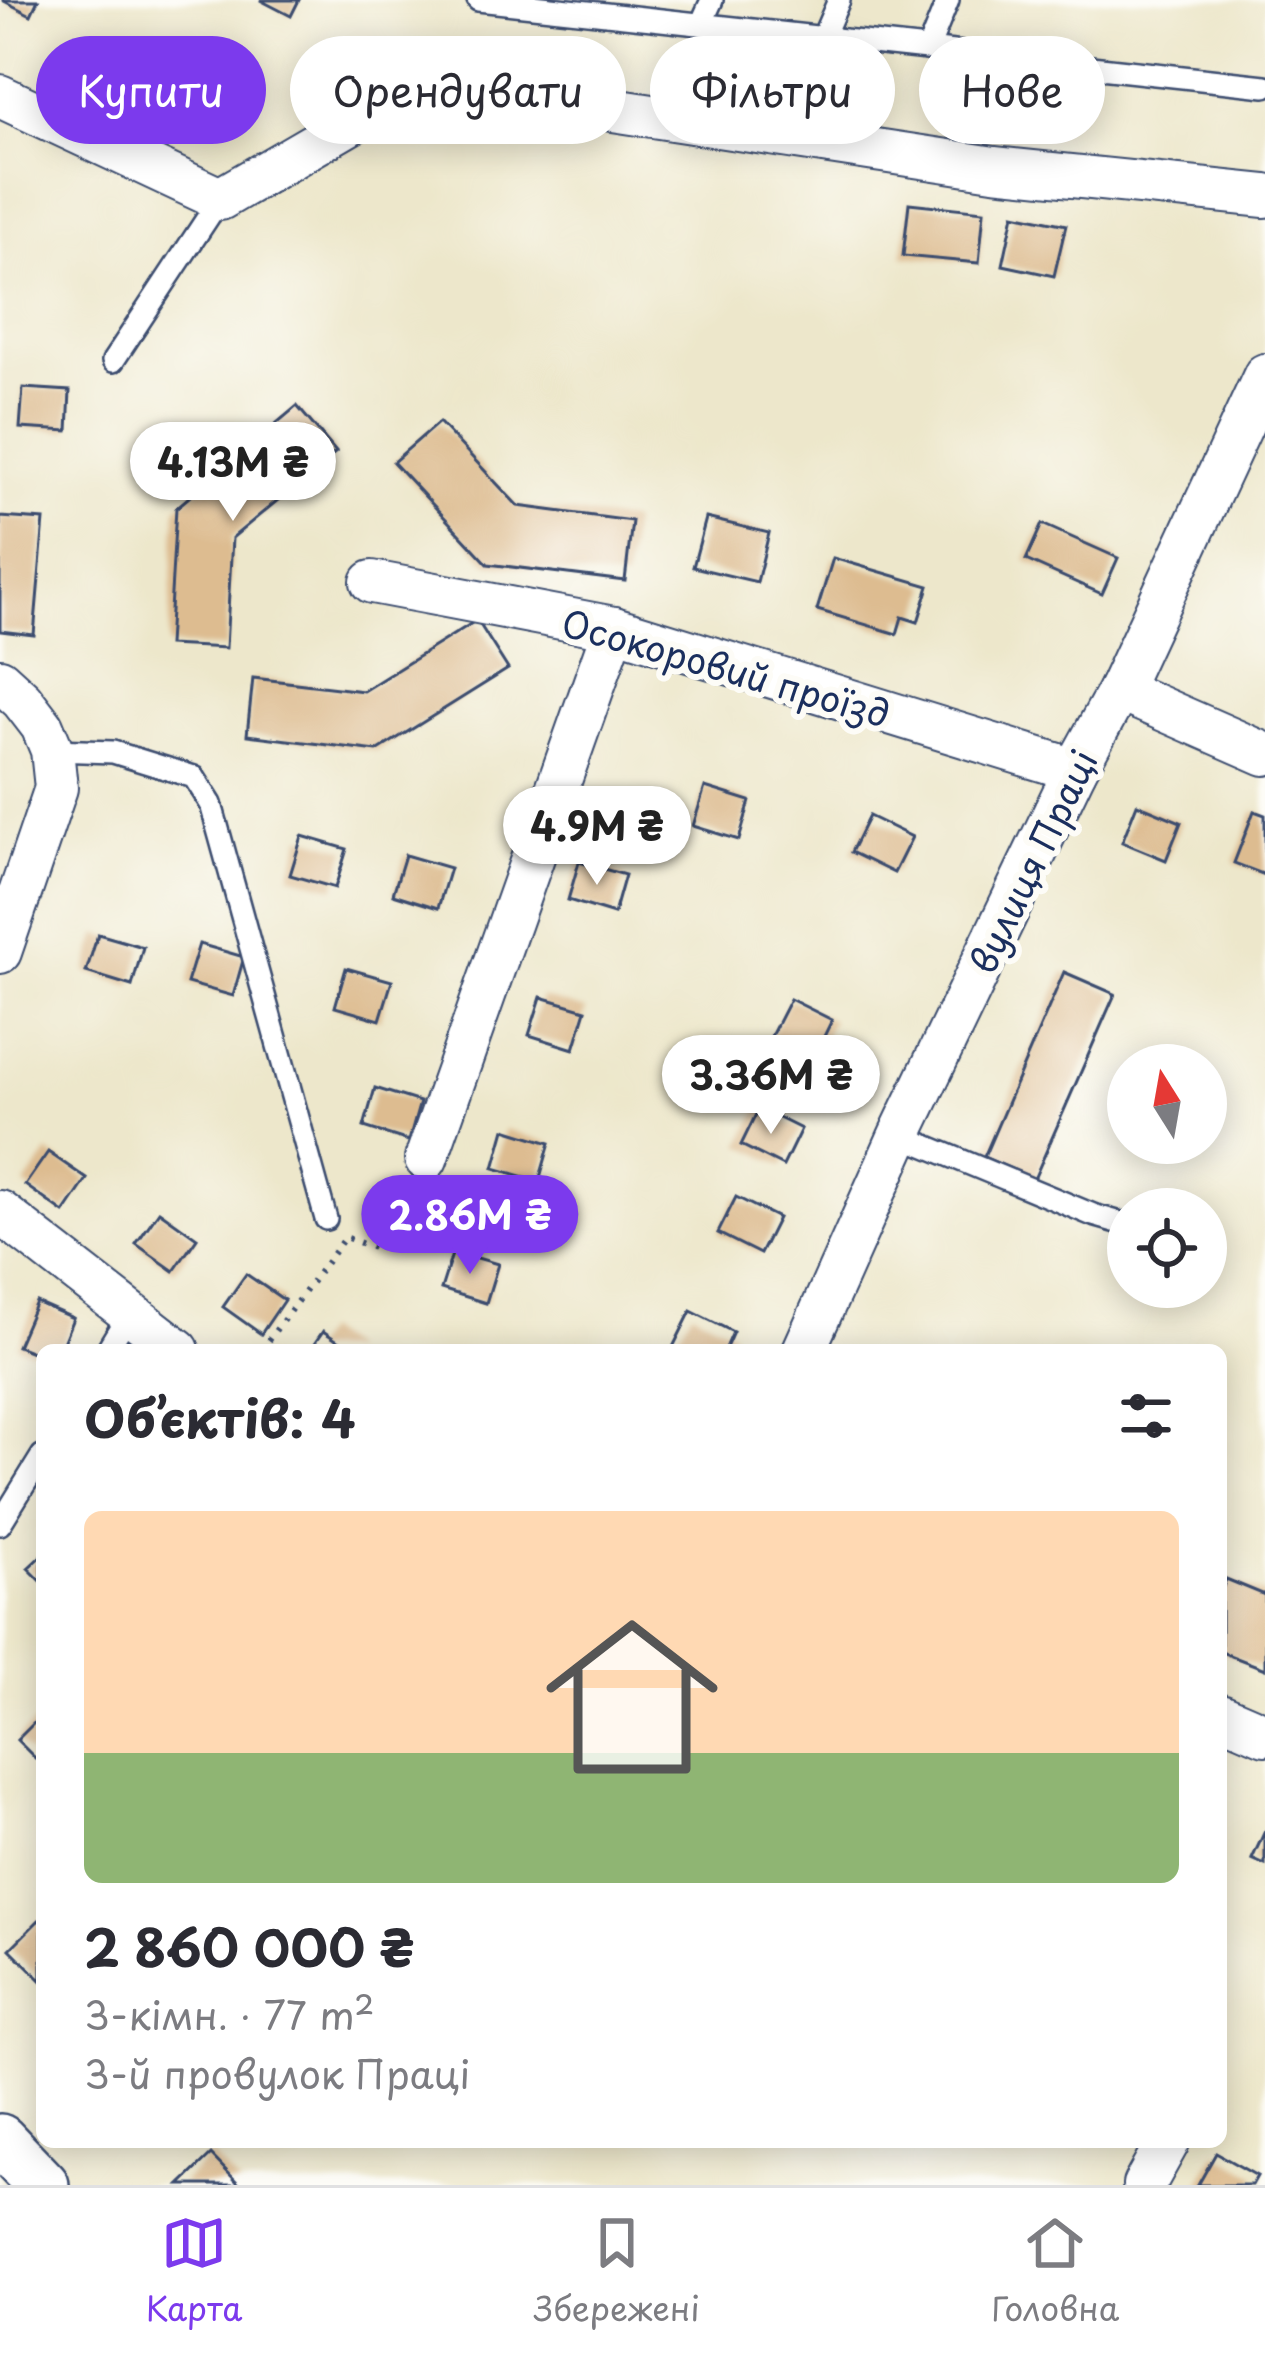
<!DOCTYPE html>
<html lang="uk">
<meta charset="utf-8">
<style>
body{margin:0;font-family:"Playpen Sans",sans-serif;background:#f7f7f7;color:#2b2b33;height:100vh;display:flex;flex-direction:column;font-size:45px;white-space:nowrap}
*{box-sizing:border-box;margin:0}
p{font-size:39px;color:#7c7c81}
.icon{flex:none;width:66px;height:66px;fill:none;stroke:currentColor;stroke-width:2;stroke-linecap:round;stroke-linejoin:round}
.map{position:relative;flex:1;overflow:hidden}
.side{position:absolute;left:36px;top:1344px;width:1191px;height:804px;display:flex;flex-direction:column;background:#fff;border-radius:18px;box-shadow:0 6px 30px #0003}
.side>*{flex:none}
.banner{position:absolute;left:36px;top:36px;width:1194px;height:108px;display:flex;gap:24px}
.needle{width:78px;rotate:349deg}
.tools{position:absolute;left:1107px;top:1044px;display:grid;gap:24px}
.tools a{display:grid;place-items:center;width:120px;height:120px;border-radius:50%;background:#fff;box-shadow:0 6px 30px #0003;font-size:60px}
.price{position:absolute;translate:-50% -102px;padding:0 27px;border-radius:42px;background:#fff;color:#222;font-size:39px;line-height:78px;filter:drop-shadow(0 3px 6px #0008)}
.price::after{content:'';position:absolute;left:50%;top:72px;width:36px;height:27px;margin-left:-18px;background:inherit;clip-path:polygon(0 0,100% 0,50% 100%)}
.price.on{background:#7c3aed;color:#fff}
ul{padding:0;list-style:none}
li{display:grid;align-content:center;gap:24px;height:636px;padding:0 48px}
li+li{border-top:3px solid #e1e1e2}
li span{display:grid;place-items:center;height:372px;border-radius:18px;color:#555}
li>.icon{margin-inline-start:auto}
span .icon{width:216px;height:216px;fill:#fffc;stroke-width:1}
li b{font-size:51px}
h2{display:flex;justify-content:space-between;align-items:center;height:144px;padding:0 48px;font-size:51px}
.tag{padding:0 42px;border-radius:54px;background:#fff;box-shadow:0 6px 30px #0003;font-size:42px;line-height:108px}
.tag.on{background:#7c3aed;color:#fff}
.tab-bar{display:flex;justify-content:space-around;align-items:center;height:168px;border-top:3px solid #e1e1e2;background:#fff;font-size:33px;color:#7c7c81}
.tab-bar a{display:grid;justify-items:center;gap:6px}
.tab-bar .on{color:#7c3aed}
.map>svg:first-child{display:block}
.building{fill:#ddbc90}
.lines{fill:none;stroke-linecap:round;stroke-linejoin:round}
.service-casing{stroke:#3a4b6e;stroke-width:26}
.minor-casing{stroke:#3a4b6e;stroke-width:46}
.tertiary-casing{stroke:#3a4b6e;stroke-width:56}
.path{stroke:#3a4b6e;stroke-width:6;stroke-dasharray:3 9;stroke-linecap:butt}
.service{stroke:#fff;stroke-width:21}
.minor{stroke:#fff;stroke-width:42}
.tertiary{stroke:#fff;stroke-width:51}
.labels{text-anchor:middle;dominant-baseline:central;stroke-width:12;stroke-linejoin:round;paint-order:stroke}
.street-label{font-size:36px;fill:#1b2f5e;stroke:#fdfcf7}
</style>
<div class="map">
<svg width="1265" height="2185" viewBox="0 0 1265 2185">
<rect width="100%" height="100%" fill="#fdfcf7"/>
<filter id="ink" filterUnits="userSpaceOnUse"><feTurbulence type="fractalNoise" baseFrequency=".00833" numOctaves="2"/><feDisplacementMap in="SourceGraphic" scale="24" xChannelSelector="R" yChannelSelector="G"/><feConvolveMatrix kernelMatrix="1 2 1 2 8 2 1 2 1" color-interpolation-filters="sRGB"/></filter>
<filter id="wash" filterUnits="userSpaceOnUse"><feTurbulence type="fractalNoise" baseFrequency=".004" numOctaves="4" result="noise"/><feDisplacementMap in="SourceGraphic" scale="48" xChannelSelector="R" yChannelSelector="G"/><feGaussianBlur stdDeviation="2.7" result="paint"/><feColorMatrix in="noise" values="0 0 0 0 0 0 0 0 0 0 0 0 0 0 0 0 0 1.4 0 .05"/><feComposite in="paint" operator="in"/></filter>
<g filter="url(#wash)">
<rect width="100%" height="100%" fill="#ede7cb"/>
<g id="blocks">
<g class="building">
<path d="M2,0H38L31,15Z"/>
<path d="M260,0H299L291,16Z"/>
<path d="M909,203L984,211L979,263L903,256Z"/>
<path d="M1014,214L1066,225L1054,276L1003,265Z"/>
<path d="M23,388L70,391L68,431L20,428Z"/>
<path d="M297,406L336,452L232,538L226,648L168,645L176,508Z"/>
<path d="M439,422L518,506L632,521L625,581L488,564L393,462Z"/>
<path d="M0,517L44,520L34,635L0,631Z"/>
<path d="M706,518L769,533L757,582L693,567Z"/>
<path d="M1042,524L1118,558L1102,594L1026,560Z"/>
<path d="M833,558L929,586L918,622L902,617L897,634L817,610Z"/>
<path d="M477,620L508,669L377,751L247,735L253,678L363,691Z"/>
<path d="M705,787L750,801L739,840L693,826Z"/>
<path d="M1137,804L1181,822L1166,860L1122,842Z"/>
<path d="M1254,811L1265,815V875L1234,863Z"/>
<path d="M869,816L912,837L894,873L851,852Z"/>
<path d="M302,836L347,849L335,888L290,875Z"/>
<path d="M405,855L450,868L438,908L393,894Z"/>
<path d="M579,862L625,875L614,914L568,900Z"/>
<path d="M98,934L143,947L132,986L86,972Z"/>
<path d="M199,944L244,957L233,996L187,983Z"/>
<path d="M346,968L392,981L380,1020L335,1007Z"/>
<path d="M1064,972L1115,994L1034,1179L984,1157Z"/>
<path d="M541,997L586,1010L574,1049L529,1035Z"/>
<path d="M790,999L832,1020L814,1057L771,1036Z"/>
<path d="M375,1088L420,1102L409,1141L364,1127Z"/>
<path d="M759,1108L801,1129L783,1166L741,1145Z"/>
<path d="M505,1129L550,1143L539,1181L494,1168Z"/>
<path d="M48,1152L87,1179L64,1213L25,1185Z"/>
<path d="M736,1197L778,1218L760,1254L718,1233Z"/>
<path d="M159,1211L197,1238L174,1271L136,1244Z"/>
<path d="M453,1251L498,1264L486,1303L441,1289Z"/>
<path d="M246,1274L284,1300L261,1334L223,1307Z"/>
<path d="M36,1302L73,1318L60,1350H42V1356L17,1346Z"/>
<path d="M691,1311L733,1332L725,1350H679L673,1347Z"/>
<path d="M323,1331L351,1350H310Z"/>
<path d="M42,1555V1582L28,1568Z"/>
<path d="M1226,1579L1265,1595V1669L1221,1652V1592Z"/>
<path d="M42,1715V1765L17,1740Z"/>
<path d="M1265,1831V1865L1252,1859Z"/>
<path d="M39,1920L42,1923V1981L10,1949Z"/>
<path d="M1216,2153L1257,2176L1252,2185H1198Z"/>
<path d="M211,2155L240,2185H180Z"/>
</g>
</g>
</g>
<g filter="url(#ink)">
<use href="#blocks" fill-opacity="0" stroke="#3a4b6e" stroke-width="3"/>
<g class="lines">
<defs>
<g id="service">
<path d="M478,0L1265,86"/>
<path d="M701,24L712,0"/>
<path d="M823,37L839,0"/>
<path d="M928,49L948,0"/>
<path d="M113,361L220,199"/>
<path d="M52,750L113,752L194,777L211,804L326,1219"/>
<path d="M900,1135L1093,1215L1128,1225"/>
<path d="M107,1350L130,1312"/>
<path d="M0,1524L42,1456"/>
</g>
<g id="minor">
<path d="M0,96L220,199L423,81L994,168L1265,196"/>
<path d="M372,582L614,628L1075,770"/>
<path d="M0,680L22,700L42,726L52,750L56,788L0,952"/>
<path d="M1119,690L1265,754"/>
<path d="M426,1159L614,628"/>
<path d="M0,1212L178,1350"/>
<path d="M804,1350L900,1135L1075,770L1119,690L1265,375"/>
<path d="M1221,1715L1265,1734"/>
<path d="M1144,2185L1168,2142"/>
</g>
<path id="tertiary" d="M0,2140L43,2185"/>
</defs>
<use href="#service" class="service-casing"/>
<use href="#minor" class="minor-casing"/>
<use href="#tertiary" class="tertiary-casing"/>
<path class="path" d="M261,1350L345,1237L374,1248L400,1186"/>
<use href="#service" class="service"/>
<use href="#minor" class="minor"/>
<use href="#tertiary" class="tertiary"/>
</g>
</g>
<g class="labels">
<g class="street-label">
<text transform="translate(726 667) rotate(16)">Осокоровий проїзд</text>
<text transform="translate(1032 861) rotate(-64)">вулиця Праці</text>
</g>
</g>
</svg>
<div class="tools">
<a><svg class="needle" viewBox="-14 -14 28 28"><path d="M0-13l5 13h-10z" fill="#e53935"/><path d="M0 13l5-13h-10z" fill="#7c7c81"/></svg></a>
<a><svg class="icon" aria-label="locate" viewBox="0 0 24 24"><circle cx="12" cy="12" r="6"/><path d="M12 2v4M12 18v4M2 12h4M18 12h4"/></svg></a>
</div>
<b class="price" style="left:233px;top:524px">4.13M ₴</b>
<b class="price" style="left:597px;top:888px">4.9M ₴</b>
<b class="price" style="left:771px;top:1137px">3.36M ₴</b>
<b class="price on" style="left:470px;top:1277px">2.86M ₴</b>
<div class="banner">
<a class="tag on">Купити</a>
<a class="tag">Орендувати</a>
<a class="tag">Фільтри</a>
<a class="tag">Нове</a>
</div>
<section class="side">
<h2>Об’єктів: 4<svg class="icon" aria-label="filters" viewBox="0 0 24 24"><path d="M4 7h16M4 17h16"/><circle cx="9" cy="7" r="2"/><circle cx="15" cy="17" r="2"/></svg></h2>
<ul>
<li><span style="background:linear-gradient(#ffd9b3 65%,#8fb573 0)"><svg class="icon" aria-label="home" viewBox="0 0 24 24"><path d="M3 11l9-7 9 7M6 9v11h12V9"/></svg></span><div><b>2 860 000 ₴</b><p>3-кімн. · 77 m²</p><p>3-й провулок Праці</p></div></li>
</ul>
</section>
</div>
<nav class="tab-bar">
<a class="on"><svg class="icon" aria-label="map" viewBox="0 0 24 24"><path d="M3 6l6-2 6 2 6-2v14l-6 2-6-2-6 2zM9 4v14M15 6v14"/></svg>Карта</a>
<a><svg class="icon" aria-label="saved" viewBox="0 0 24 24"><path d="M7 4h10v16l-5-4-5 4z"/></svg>Збережені</a>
<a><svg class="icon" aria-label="home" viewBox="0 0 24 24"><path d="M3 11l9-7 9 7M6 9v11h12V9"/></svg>Головна</a>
</nav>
